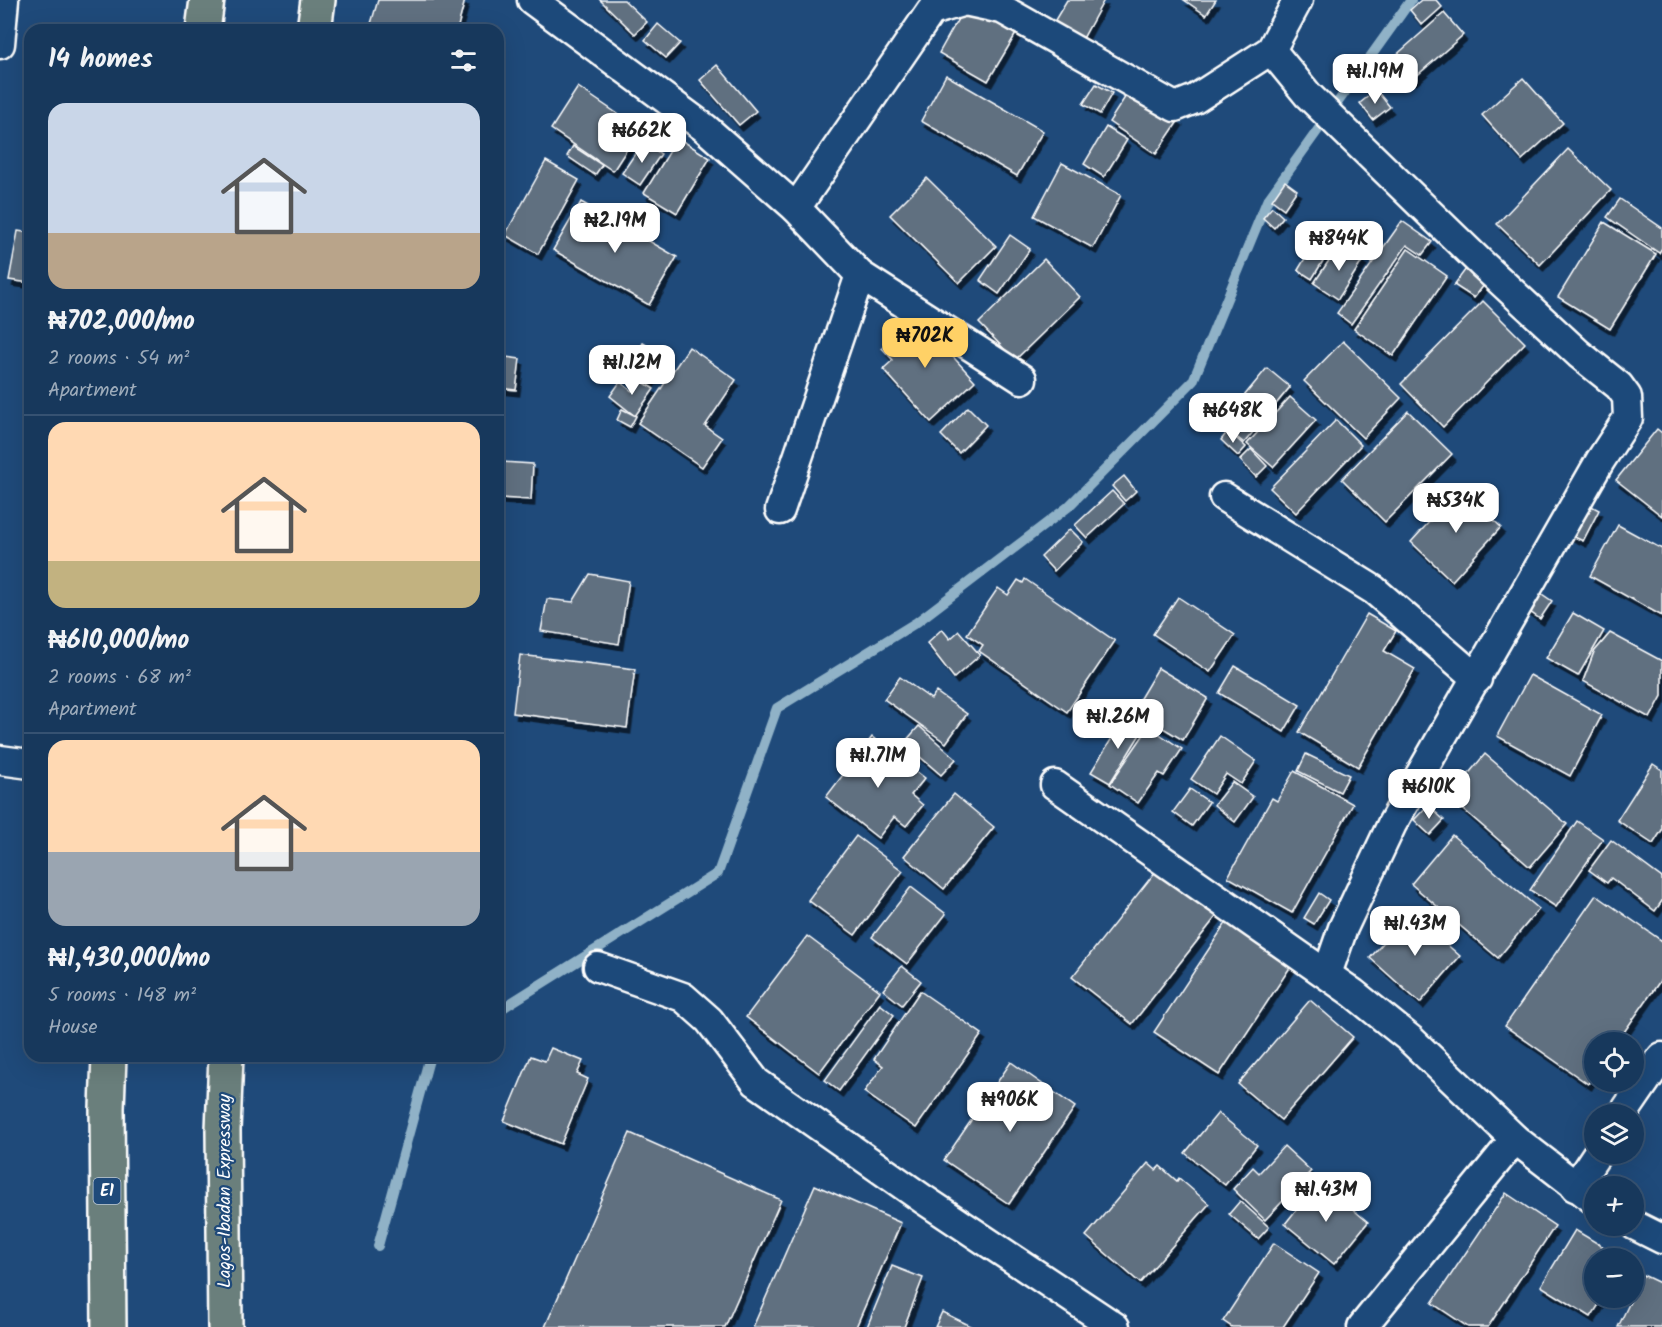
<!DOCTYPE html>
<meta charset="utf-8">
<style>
body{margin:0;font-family:Kalam,sans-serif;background:#244365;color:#f1f3f6;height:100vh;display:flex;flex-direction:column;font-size:22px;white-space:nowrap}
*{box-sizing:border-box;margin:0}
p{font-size:20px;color:#9eacbb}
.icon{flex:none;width:33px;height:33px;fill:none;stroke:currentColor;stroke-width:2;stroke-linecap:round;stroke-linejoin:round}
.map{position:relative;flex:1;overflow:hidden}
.drawer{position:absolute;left:24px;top:24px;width:480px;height:1038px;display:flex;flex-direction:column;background:#17385c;border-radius:18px;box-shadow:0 6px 24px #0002,0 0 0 2px #365272}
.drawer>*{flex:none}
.fabs{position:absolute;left:1584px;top:1032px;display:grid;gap:12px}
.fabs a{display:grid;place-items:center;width:60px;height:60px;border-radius:50%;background:#17385c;box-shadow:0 6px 24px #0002,0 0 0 2px #365272;font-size:30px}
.price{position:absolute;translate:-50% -51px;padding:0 14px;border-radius:12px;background:#fff;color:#222;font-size:20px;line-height:39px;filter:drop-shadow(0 2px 3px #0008)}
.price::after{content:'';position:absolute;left:50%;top:36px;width:18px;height:14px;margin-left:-9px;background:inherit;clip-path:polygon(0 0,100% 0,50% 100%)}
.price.on{background:#ffd166;color:#111}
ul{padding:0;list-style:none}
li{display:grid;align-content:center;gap:12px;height:318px;padding:0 24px}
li+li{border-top:2px solid #365272}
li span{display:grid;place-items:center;height:186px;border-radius:18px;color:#555}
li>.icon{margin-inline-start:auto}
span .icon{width:108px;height:108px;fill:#fffc;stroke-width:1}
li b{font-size:26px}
h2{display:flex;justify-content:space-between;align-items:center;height:72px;padding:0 24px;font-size:26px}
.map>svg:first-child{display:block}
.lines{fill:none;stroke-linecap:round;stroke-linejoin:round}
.stream{stroke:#90b2c7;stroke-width:10}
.building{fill:#606f80;stroke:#fff;stroke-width:1.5;filter:url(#shadow)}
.street-casing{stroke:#fff;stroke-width:33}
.highway-casing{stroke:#fff;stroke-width:38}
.street{stroke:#1f4a7a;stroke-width:28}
.highway{stroke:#6b7f7c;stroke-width:33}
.labels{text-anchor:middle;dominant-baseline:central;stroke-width:4.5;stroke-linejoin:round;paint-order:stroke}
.shield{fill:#1f4a7a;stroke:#bcc9d7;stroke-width:1.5}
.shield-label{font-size:16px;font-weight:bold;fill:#fff}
.street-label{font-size:18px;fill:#fff;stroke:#1f4a7a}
</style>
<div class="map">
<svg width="1662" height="1327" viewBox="0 0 1662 1327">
<defs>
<filter id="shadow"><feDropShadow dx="3.5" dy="6" stdDeviation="0" flood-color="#0009"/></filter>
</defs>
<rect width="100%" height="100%" fill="#1f4a7a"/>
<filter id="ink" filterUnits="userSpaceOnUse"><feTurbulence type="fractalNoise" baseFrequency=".0167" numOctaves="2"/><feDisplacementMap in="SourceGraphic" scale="12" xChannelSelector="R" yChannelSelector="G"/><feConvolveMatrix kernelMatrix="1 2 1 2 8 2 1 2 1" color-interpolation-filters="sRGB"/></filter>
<g filter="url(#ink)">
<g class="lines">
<g class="stream">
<path d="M498,1011L718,873L777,708L917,622L1068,507L1193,381L1267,201L1411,0"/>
<path d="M378,1246L430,1056"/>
</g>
</g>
<g class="building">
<path d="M378,0H465L457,30H380L370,27Z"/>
<path d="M600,0H624L647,22L635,34Z"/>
<path d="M1067,0H1104L1081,42L1052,25Z"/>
<path d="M1184,0H1216L1206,15Z"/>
<path d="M1421,0H1436L1442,7L1422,25L1410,10Z"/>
<path d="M967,3L1017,32L988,81L939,53Z"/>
<path d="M1444,13L1463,35L1413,79L1394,57Z"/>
<path d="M658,24L680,43L666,58L645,40Z"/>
<path d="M717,65L756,111L739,125L700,80Z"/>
<path d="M946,75L1043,131L1017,176L921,121Z"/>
<path d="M1523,78L1563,123L1522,160L1482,115Z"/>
<path d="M1096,84L1112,93L1100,114L1083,104Z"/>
<path d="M578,87L640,129L613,171L551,129Z"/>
<path d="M1131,88L1179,120L1156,154L1109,122Z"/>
<path d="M1376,90L1390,107L1373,120L1360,103Z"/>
<path d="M1106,127L1127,140L1104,177L1084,164Z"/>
<path d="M678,138L710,158L677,213L644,193Z"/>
<path d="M643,142L661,154L640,185L622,173Z"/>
<path d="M573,146L602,165L595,175L567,156Z"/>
<path d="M1568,149L1611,190L1540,265L1497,224Z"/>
<path d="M546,161L579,180L538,254L505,235Z"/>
<path d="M1062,163L1121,195L1093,248L1034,216Z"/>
<path d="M927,178L996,246L959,283L890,215Z"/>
<path d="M1285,181L1297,190L1284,209L1272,200Z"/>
<path d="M1620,199L1662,228V248L1659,253L1607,217Z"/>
<path d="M581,202L677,257L649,305L553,250Z"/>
<path d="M1272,207L1283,217L1274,228L1263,218Z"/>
<path d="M1402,221L1432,242L1422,255L1407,245L1351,324L1337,313Z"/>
<path d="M1604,222L1656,254L1610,329L1558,297Z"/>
<path d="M18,231L30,233V283L9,280Z"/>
<path d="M1321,232L1335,241L1312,279L1298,270Z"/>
<path d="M1010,235L1030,249L999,294L980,280Z"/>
<path d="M1340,244L1363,260L1338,299L1314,283Z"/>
<path d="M1408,249L1447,276L1393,356L1354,329Z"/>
<path d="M1044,259L1080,297L1015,360L979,323Z"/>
<path d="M1471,262L1491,276L1474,298L1454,285Z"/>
<path d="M1483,301L1525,343L1443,427L1401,384Z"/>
<path d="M916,316L975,381L931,422L883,369L893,360L882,348Z"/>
<path d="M1343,341L1401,398L1363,438L1304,381Z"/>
<path d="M643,343L666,357L650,382L628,368Z"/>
<path d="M689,347L736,380L705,426L722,438L702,467L638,423Z"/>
<path d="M498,356L520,359L516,390L498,388Z"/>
<path d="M1267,368L1290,387L1244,443L1221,424Z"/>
<path d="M640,380L654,389L635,416L610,396L620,382L632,391Z"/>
<path d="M1290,397L1316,420L1273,467L1247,444Z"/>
<path d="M968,407L986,425L959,453L941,435Z"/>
<path d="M622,409L636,416L630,427L617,420Z"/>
<path d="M1408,411L1452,454L1385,522L1342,479Z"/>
<path d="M1336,420L1361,445L1296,513L1270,488Z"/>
<path d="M1657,429L1662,433V516L1616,480Z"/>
<path d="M1228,431L1246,447L1238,456L1221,440Z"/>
<path d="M1251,449L1267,466L1256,477L1240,460Z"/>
<path d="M502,462L533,464L531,500L500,498Z"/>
<path d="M1124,476L1136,491L1125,501L1112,486Z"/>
<path d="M1460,488L1501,527L1452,581L1411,542Z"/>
<path d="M1112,491L1124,504L1087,538L1075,525Z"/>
<path d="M1582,501L1599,510L1583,541L1566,533Z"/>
<path d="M1618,525L1662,549V616L1590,576Z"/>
<path d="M1070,529L1083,542L1054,571L1041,557Z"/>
<path d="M590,574L629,581L619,644L541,631L547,599L573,602Z"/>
<path d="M1025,579L1115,641L1067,712L979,651L983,645L967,634L998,588L1008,595L1018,580L1023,583Z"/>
<path d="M1536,590L1552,601L1540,619L1523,607Z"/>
<path d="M1178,597L1235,635L1210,672L1153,634Z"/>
<path d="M1573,613L1604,631L1578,676L1546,658Z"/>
<path d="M1367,614L1396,631L1384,651L1415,669L1358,767L1299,732Z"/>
<path d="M942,629L950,639L959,631L980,655L954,678L927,643Z"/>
<path d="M1610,633L1662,661V696L1650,718L1583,681L1594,652Z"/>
<path d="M520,655L635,669L627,728L513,713Z"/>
<path d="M1235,666L1300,705L1284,732L1219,693Z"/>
<path d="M1158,668L1208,698L1183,740L1133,710Z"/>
<path d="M1530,675L1602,715L1570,776L1497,736Z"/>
<path d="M900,677L931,699L936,692L967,714L946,743L884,699Z"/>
<path d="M1125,717L1144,728L1110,783L1091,772Z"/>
<path d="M919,726L956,759L941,775L904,743Z"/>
<path d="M1149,727L1182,749L1164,776L1159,773L1138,803L1110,784Z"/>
<path d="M1220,736L1256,761L1241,784L1226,774L1213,794L1191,779Z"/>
<path d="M872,737L925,778L911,795L923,805L906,826L894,817L878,838L826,797Z"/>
<path d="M1306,754L1349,775L1340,792L1298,771Z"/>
<path d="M1485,754L1567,824L1530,867L1449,797Z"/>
<path d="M1653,764L1662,770V830L1653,844L1617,820Z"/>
<path d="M1294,771L1353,804L1292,913L1228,877L1272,798L1277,801Z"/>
<path d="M1232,782L1253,797L1235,822L1214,805Z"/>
<path d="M1190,789L1209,802L1192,826L1173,812Z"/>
<path d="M954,794L994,827L944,889L904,856Z"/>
<path d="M1428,805L1444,820L1430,835L1414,820Z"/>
<path d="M1577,821L1603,839L1556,907L1530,890Z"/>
<path d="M1452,835L1539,909L1498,958L1411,884Z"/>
<path d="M856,836L903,871L855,935L808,900Z"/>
<path d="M1611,840L1662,878V901L1655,911L1611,878L1607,883L1589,870Z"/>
<path d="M1160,866L1219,913L1132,1024L1072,977Z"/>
<path d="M911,887L946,914L907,964L872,937Z"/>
<path d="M1319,893L1329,900L1314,924L1304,918Z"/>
<path d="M1596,895L1662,941V978L1617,1042H1594V1075L1588,1084L1505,1026Z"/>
<path d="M1410,912L1460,956L1420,1003L1370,958Z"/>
<path d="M1228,920L1293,963L1219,1075L1154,1032Z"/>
<path d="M807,936L880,991L819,1073L746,1017Z"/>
<path d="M902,966L921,981L902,1005L883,990Z"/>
<path d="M920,991L982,1034L916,1128L864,1092L883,1066L874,1059Z"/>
<path d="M1310,1000L1353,1037L1281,1120L1238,1084Z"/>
<path d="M880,1004L894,1015L839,1091L825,1080Z"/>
<path d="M551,1048L583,1061L577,1074L588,1079L561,1144L504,1121L531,1056L545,1061Z"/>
<path d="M1011,1062L1075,1107L1009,1204L944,1160Z"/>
<path d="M1218,1113L1257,1145L1225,1185L1185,1153Z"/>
<path d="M630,1133L781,1200L725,1327H545Z"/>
<path d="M1284,1146L1311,1171L1265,1220L1233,1189L1253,1167L1259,1173Z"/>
<path d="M1148,1163L1156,1170L1160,1166L1177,1181L1179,1178L1209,1204L1140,1283L1086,1236Z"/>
<path d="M1319,1181L1368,1222L1334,1264L1285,1224Z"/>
<path d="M815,1185L901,1223L856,1327H753Z"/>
<path d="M1506,1193L1555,1226L1488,1327H1468L1432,1303Z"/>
<path d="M1240,1201L1269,1227L1258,1239L1229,1214Z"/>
<path d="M1575,1230L1622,1258H1594V1298H1603L1591,1317L1541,1286Z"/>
<path d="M1274,1243L1319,1273L1283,1327H1232L1223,1321Z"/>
<path d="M892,1266L923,1278L904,1327H867Z"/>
<path d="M1643,1275L1662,1284V1327H1618Z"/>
<path d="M942,1312L973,1327H935Z"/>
</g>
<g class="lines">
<defs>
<g id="street">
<path d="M532,0L705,128L796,208L860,275L1022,379"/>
<path d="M0,44L4,0"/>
<path d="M1271,50L1308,95L1482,264L1579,354L1619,386L1627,397L1628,418L1600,461L1392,824L1343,928L1327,974"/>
<path d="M796,208L931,11L965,1L1002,9L1175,107L1195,99L1271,50L1298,0"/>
<path d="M1224,497L1374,590L1477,679"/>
<path d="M780,510L860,275"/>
<path d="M0,760L30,764"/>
<path d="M1055,785L1353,993L1410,1039L1515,1139L1594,1200"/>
<path d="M598,967L683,997L709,1020L756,1082L923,1199L1115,1327"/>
<path d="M1623,1114L1662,1057"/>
<path d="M1575,1187L1597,1154"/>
<path d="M1634,1225L1662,1239"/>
<path d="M1362,1327L1515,1139"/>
</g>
<g id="highway">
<path d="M203,30L207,0"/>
<path d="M314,30L318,0"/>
<path d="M109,1327L107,1108L109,1056"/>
<path d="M225,1327L223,1130L226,1056"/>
</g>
</defs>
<use href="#street" class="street-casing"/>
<use href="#highway" class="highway-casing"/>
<use href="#street" class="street"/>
<use href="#highway" class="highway"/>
</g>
</g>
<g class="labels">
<rect class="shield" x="93.5" y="1178" width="27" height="26" rx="4.5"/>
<g class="shield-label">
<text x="107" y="1191">E1</text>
</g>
<g class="street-label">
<text transform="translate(225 1191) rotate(-90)">Lagos-Ibadan Expressway</text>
</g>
</g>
</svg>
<div class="fabs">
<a><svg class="icon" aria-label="locate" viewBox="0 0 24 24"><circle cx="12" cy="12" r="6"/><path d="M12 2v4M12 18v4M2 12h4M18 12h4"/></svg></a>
<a><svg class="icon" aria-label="layers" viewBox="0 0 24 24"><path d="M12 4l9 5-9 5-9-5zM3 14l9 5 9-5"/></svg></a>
<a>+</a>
<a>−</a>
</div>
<b class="price" style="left:1375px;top:105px">₦1.19M</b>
<b class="price" style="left:642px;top:164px">₦662K</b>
<b class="price" style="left:615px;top:254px">₦2.19M</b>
<b class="price" style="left:1339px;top:272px">₦844K</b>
<b class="price on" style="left:925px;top:369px">₦702K</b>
<b class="price" style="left:632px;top:396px">₦1.12M</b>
<b class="price" style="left:1233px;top:444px">₦648K</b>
<b class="price" style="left:1456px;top:534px">₦534K</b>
<b class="price" style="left:1118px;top:750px">₦1.26M</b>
<b class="price" style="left:878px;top:789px">₦1.71M</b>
<b class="price" style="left:1429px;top:820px">₦610K</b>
<b class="price" style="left:1415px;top:957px">₦1.43M</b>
<b class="price" style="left:1010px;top:1133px">₦906K</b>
<b class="price" style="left:1326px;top:1223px">₦1.43M</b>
<section class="drawer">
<h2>14 homes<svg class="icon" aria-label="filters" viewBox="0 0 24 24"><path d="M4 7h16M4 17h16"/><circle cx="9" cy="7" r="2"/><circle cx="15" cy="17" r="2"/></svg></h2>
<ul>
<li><span style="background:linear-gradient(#c9d6e8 70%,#b9a48a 0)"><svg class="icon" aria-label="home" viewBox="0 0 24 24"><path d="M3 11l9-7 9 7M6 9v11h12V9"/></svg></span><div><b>₦702,000/mo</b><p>2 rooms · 54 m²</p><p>Apartment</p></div></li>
<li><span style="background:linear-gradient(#ffd9b3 75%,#c2b280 0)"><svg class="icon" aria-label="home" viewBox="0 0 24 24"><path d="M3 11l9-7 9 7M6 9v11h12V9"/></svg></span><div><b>₦610,000/mo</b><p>2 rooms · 68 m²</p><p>Apartment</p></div></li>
<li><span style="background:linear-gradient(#ffd9b3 60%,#9aa5b1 0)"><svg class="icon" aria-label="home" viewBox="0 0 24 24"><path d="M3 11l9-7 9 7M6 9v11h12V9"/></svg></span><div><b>₦1,430,000/mo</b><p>5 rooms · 148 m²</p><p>House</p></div></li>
</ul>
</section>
</div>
